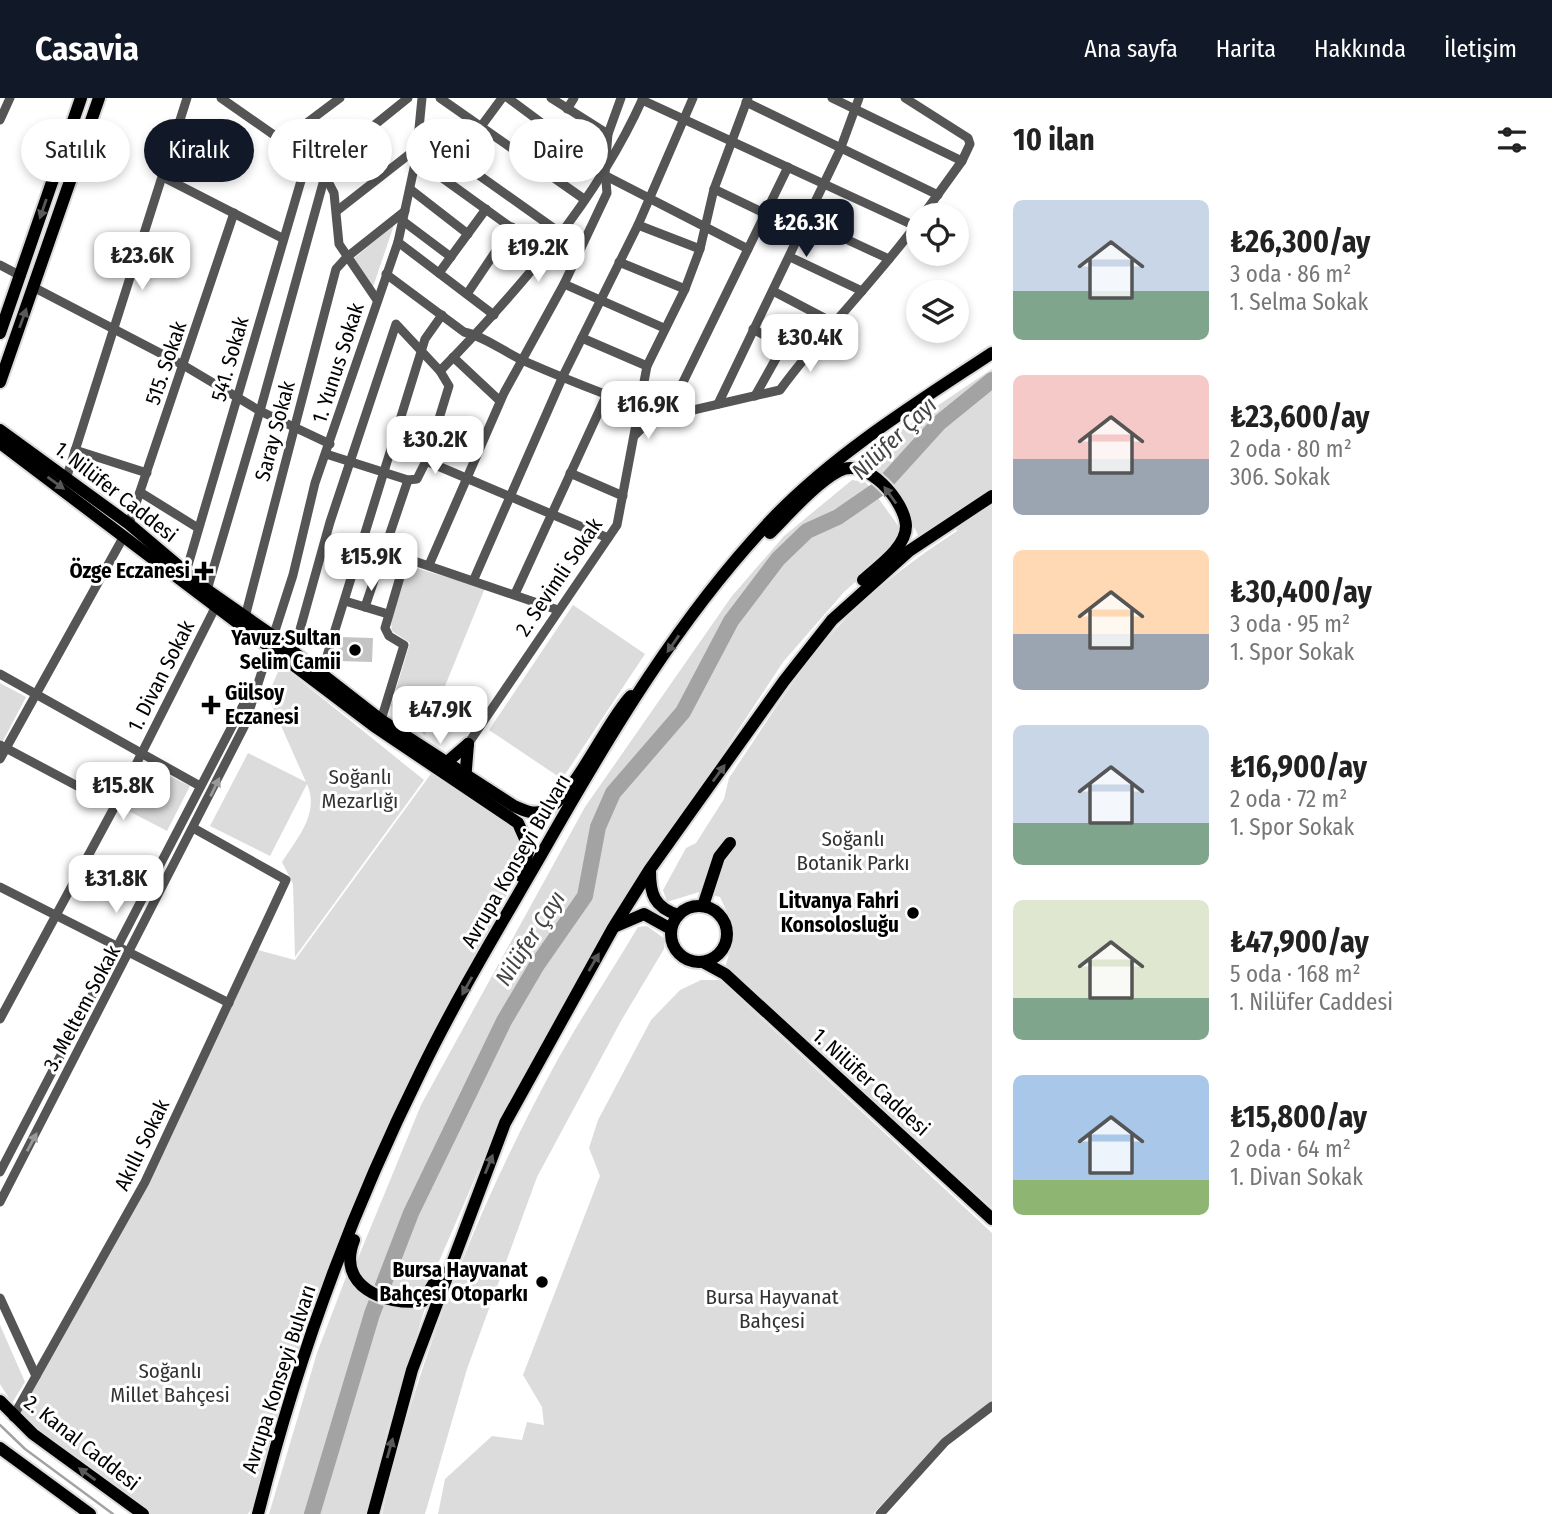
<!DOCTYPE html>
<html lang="tr">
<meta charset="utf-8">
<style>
body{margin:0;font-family:"Fira Sans Condensed",sans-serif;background:#f2f2f2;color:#222;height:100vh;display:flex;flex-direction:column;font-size:26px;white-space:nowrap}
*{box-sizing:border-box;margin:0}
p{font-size:23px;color:#767676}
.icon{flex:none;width:38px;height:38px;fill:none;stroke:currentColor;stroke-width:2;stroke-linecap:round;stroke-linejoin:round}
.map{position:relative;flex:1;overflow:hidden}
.panel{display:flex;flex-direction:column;background:#fff;width:560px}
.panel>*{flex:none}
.hud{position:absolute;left:21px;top:21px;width:665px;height:63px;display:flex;gap:14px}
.controls{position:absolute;left:906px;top:105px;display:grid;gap:14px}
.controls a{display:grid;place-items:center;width:63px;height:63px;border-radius:50%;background:#fff;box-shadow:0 4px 10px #0003;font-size:35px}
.price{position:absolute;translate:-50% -60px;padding:0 16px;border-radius:14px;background:#fff;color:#222;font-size:23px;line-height:46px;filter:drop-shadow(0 2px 4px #0008)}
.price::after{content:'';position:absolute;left:50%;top:42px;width:21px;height:16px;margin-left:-10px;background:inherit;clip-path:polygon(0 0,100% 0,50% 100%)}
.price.current{background:#111827;color:#fff}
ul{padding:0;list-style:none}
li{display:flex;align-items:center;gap:21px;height:175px;padding:0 21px}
li span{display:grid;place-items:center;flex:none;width:196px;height:140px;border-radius:10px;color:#555}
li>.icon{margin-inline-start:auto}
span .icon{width:84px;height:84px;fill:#fffc;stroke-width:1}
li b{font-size:30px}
h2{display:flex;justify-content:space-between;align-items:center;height:84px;padding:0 21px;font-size:30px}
.pill{padding:0 24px;border-radius:32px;background:#fff;box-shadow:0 4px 10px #0003;font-size:24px;line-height:63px}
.pill.current{background:#111827;color:#fff}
header{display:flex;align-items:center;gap:42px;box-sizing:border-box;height:98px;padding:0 35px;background:#111827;color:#fff}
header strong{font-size:33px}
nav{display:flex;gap:38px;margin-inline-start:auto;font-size:24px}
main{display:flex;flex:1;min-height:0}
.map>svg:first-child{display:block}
.green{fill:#dcdcdc}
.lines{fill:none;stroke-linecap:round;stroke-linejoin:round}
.stream{stroke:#a3a3a3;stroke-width:2.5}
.river{stroke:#a3a3a3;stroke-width:16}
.building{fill:#c4c4c4}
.major-casing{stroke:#dbdbdb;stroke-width:16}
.minor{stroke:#555;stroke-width:9}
.major{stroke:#000;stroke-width:12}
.oneway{fill:#595959}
.oneway2{fill:#999}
.poi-dot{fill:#000;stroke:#fff;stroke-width:2.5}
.labels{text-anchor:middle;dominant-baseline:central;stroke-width:6;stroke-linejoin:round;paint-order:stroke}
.street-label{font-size:21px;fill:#000;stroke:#fff}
.poi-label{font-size:21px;font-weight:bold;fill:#000;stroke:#fff;text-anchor:end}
.park-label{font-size:21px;fill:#333;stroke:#fff}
.water-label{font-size:23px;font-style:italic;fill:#444;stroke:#fff}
</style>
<header>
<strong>Casavia</strong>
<nav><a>Ana sayfa</a><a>Harita</a><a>Hakkında</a><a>İletişim</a></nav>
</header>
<main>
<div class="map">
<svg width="992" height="1416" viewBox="0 0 992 1416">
<rect width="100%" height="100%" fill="#fff"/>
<g class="green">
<path d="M394,127L373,189L353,161Z"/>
<path d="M992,271V391L919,439L903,407L862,364L898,339L897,335Z"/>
<path d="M852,382L865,384L871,390L899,429L901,439L897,447L844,494L783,564L648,769L501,1020L431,1182L421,1196C403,1203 373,1187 358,1177L356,1165L421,1007L585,709L732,498L784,438Z"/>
<path d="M992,403V1110L725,870L734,839V829L720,799L699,794L667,804L663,792L686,750L696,745L724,701L729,680C756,640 782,598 811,560C851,509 903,468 957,433L955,428Z"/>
<path d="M412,469L485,490L425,637L391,608L410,545L392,533C389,515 397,480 412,469Z"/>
<path d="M573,507L645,556L562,681L489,632Z"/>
<path d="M281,567L424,682L295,859L293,786L282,764C297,741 320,715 307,686L270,758L210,728L248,655L306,684L270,603L271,590Z"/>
<path d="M0,585L26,599L2,645L0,643Z"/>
<path d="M141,664L190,688L167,733L121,709L118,710Z"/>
<path d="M433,673L519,731L524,748L520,769L474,866L399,1007L258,1400L248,1416H147L17,1317L99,1175L258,852L295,862Z"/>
<path d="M647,828L665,841L664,851L621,923L537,1079L467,1271L425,1416H382C418,1258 480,1103 558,961C583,916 612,873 638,829Z"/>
<path d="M701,882H720L992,1135V1303L941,1343L873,1416H438L445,1381L492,1338L522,1342L527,1324L544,1327L542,1309L523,1277L600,1078L589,1050L598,1022L651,922L680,892Z"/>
<path d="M346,1179C365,1198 399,1215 426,1207L387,1333L367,1416H269L317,1255Z"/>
<path d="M0,1227L25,1284L12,1305L0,1286Z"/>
</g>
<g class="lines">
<path class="stream" d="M0,1327L25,1351L113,1416"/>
<path class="river" d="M312,1416L372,1216L411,1115L504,923L537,867L585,798L598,729L613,695L683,614L731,523L778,461L807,433L838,419L880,390L939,325L992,282"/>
</g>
<path class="building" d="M340,539L373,540L372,564L336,563Z"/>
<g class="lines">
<defs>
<g id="major">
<path d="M0,235L81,0"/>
<path d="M0,284L99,0"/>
<path d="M0,332L129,426L207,492L273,538L381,622L514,708C523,712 531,716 541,714C572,706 606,623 631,598"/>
<path d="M0,345L374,628L518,725L529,750L521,778"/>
<path d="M770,435C789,416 816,385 839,373C866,358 905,403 906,428C906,450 877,469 863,482"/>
<path d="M440,670L468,646"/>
<path d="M465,683L468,646"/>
<path d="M650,773C650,796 654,809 678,817"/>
<path d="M703,808L719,759L730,745"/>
<circle cx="699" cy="836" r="28"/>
<path d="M616,828L644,816L671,831"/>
<path d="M703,864L725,876L992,1121"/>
<path d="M354,1142C336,1188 384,1208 423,1203L440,1175"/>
<path d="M0,1303L33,1336L143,1416"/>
<path d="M0,1350L90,1416"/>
<path d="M258,1416C296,1264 351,1114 421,973C457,899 500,828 541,757C608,639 682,514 777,416C840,352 918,304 992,255"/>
<path d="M373,1416L412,1272L505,1025L613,830L650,771L784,583L832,522L909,453L992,398"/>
</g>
</defs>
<use href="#major" class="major-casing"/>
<g class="minor">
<path d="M221,0L321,70L334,95L339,146L377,202"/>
<path d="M440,0L584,101"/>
<path d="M508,0L605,72"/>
<path d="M551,0L608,36"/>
<path d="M832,0L962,63"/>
<path d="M905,0L968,40L970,46L962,63L923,117"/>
<path d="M642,2L915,128"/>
<path d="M746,4L938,97"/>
<path d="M567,11L574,0"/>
<path d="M0,22L10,0"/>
<path d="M418,34L559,134"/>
<path d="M284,42L340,0"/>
<path d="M416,61L545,154"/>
<path d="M321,70L408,0"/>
<path d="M163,79L282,140"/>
<path d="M608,79L748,151"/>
<path d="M443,80L502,0"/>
<path d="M410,91L468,136"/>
<path d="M714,91L766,116"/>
<path d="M338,112L416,51"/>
<path d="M403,123L451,159"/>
<path d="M807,123L889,161"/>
<path d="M638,127L700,151"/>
<path d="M398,144L494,217"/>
<path d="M790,159L862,193"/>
<path d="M619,164L685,191"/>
<path d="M0,167L21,178"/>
<path d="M439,175L486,111"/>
<path d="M386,176L464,234C486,239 504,254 524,263C570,283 619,303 667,317L788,69"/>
<path d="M564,186L664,230"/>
<path d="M35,190L183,267L260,313L330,346"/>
<path d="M773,193L832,224"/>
<path d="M467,196L512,129"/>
<path d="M753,231L804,259"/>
<path d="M582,240L647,268"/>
<path d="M453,259L500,303"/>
<path d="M440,273C518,193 597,103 643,0"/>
<path d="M755,298L783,248"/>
<path d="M718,306L840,52L859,0"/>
<path d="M635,337L650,322L780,292C823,233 876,182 919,123"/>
<path d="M75,352L147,375"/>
<path d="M326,356L408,382"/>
<path d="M426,363L608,440"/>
<path d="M570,375L623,398"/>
<path d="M67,378L187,0"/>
<path d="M140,394L198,430"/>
<path d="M129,426L234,115"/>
<path d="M429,467L504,295L564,186L607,95L605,72L608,36L621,0"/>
<path d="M186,474L308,59"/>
<path d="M474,481L563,278L638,127L693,0"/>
<path d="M207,492L260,313L325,78"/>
<path d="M515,496L607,296"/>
<path d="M345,503L388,516"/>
<path d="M245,519L336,171L347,159L405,113"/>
<path d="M294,553L330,424L396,226L440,273L449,288L426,363L417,381L408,382L365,509"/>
<path d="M322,574L425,241L442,217"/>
<path d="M0,576L200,688"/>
<path d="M381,622L404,547L389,538L385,530L403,469L414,463L558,512"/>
<path d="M468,646L617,427L647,268L685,191L700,151L714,91L748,0"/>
<path d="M0,647L115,708"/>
<path d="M0,661L124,438"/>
<path d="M0,789L229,905"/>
<path d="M0,921L115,708L215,510"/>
<path d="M0,1074L252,590"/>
<path d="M0,1104L244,629L293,477L315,385L398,144L416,61L422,0"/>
<path d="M0,1200L36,1278"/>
<path d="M13,1319L145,1084L286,782L195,731"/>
<path d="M880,1416L945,1344L992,1308"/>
</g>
<use href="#major" class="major"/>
</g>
<defs><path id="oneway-solid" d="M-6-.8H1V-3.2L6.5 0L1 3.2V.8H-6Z" transform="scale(1.75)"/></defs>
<g class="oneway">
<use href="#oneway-solid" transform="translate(43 111) rotate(109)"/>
<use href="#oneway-solid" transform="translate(23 220) rotate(-70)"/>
<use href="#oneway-solid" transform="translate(56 385) rotate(36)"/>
<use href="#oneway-solid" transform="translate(890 397) rotate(-126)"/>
<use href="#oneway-solid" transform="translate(673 546) rotate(125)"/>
<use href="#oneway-solid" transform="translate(719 675) rotate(-54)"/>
<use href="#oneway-solid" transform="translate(594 864) rotate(-60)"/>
<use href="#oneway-solid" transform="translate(467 888) rotate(119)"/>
<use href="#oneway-solid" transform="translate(489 1066) rotate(-68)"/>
<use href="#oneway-solid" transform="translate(390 1350) rotate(-74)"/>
<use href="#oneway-solid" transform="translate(87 1376) rotate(-144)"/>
</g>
<g class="oneway2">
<use href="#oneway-solid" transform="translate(215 689) rotate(-64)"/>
<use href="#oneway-solid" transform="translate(32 1044) rotate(-62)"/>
</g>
<g class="poi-dot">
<path d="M200.5 462.5h7v7h7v7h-7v7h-7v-7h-7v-7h7z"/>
<circle cx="355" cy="552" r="7"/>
<path d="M207.5 596.5h7v7h7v7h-7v7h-7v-7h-7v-7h7z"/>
<circle cx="913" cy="815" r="7"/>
<circle cx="542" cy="1184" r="7"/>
</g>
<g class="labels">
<g class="street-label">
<text transform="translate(230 261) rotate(-74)">541. Sokak</text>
<text transform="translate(166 265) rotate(-71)">515. Sokak</text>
<text transform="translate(338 265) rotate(-72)">1. Yunus Sokak</text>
<text transform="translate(275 333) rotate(-75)">Saray Sokak</text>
<text transform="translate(116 394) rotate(38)">1. Nilüfer Caddesi</text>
<text transform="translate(559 479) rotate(-56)">2. Sevimli Sokak</text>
<text transform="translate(161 578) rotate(-63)">1. Divan Sokak</text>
<text transform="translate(516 763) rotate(-60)">Avrupa Konseyi Bulvarı</text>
<text transform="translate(82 910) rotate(-62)">3. Meltem Sokak</text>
<text transform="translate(871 984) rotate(42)">1. Nilüfer Caddesi</text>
<text transform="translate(142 1047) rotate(-64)">Akıllı Sokak</text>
<text transform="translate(279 1281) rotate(-72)">Avrupa Konseyi Bulvarı</text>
<text transform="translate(82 1345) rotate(38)">2. Kanal Caddesi</text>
</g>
<g class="poi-label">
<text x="190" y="473">Özge Eczanesi</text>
<text x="341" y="540">Yavuz Sultan<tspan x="341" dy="24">Selim Camii</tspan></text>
<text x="225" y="595" text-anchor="start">Gülsoy<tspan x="225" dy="24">Eczanesi</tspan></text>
<text x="899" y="803">Litvanya Fahri<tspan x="899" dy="24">Konsolosluğu</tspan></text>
<text x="528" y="1172">Bursa Hayvanat<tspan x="528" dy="24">Bahçesi Otoparkı</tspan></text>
</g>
<g class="park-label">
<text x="360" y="679">Soğanlı<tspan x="360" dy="24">Mezarlığı</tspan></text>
<text x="853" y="741">Soğanlı<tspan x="853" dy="24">Botanik Parkı</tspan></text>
<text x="772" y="1199">Bursa Hayvanat<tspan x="772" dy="24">Bahçesi</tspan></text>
<text x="170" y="1273">Soğanlı<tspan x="170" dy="24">Millet Bahçesi</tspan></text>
</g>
<g class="water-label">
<text transform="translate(894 340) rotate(-44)">Nilüfer Çayı</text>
<text transform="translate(530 840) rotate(-57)">Nilüfer Çayı</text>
</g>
</g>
</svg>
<div class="controls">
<a><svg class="icon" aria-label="locate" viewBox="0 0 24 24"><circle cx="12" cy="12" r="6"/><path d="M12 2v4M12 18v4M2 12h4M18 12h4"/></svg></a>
<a><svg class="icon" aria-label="layers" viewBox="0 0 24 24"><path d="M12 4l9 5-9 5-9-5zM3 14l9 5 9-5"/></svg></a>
</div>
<b class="price current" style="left:806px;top:161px">₺26.3K</b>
<b class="price" style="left:538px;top:186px">₺19.2K</b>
<b class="price" style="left:142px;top:194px">₺23.6K</b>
<b class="price" style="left:810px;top:276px">₺30.4K</b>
<b class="price" style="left:648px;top:343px">₺16.9K</b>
<b class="price" style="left:435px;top:378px">₺30.2K</b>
<b class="price" style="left:371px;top:495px">₺15.9K</b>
<b class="price" style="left:440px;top:648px">₺47.9K</b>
<b class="price" style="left:123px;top:724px">₺15.8K</b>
<b class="price" style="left:116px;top:817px">₺31.8K</b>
<div class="hud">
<a class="pill">Satılık</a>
<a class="pill current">Kiralık</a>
<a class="pill">Filtreler</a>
<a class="pill">Yeni</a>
<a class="pill">Daire</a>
</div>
</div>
<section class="panel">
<h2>10 ilan<svg class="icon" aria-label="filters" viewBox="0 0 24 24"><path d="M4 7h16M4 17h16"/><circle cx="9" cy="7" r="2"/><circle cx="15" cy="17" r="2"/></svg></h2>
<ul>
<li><span style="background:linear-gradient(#c9d6e8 65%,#7fa58c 0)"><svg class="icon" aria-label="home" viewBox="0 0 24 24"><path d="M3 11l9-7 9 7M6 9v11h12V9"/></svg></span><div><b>₺26,300/ay</b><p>3 oda · 86 m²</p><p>1. Selma Sokak</p></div></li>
<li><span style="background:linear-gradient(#f6c9c9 60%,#9aa5b1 0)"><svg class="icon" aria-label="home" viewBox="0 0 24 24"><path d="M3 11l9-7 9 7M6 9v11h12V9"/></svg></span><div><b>₺23,600/ay</b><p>2 oda · 80 m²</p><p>306. Sokak</p></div></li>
<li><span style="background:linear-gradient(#ffd9b3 60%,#9aa5b1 0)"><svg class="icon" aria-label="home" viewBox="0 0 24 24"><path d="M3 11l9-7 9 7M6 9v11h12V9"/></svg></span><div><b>₺30,400/ay</b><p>3 oda · 95 m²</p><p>1. Spor Sokak</p></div></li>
<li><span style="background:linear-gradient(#c9d6e8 70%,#7fa58c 0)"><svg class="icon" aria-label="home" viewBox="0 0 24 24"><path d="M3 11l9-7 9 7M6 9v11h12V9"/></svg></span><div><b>₺16,900/ay</b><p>2 oda · 72 m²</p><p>1. Spor Sokak</p></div></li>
<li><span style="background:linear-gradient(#dfe7d0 70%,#7fa58c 0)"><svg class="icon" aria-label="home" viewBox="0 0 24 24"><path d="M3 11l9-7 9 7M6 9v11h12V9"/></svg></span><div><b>₺47,900/ay</b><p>5 oda · 168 m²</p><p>1. Nilüfer Caddesi</p></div></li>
<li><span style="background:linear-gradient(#a9c7e8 75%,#8fb573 0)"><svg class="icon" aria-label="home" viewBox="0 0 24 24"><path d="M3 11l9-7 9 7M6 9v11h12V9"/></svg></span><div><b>₺15,800/ay</b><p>2 oda · 64 m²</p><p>1. Divan Sokak</p></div></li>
</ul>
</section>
</main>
